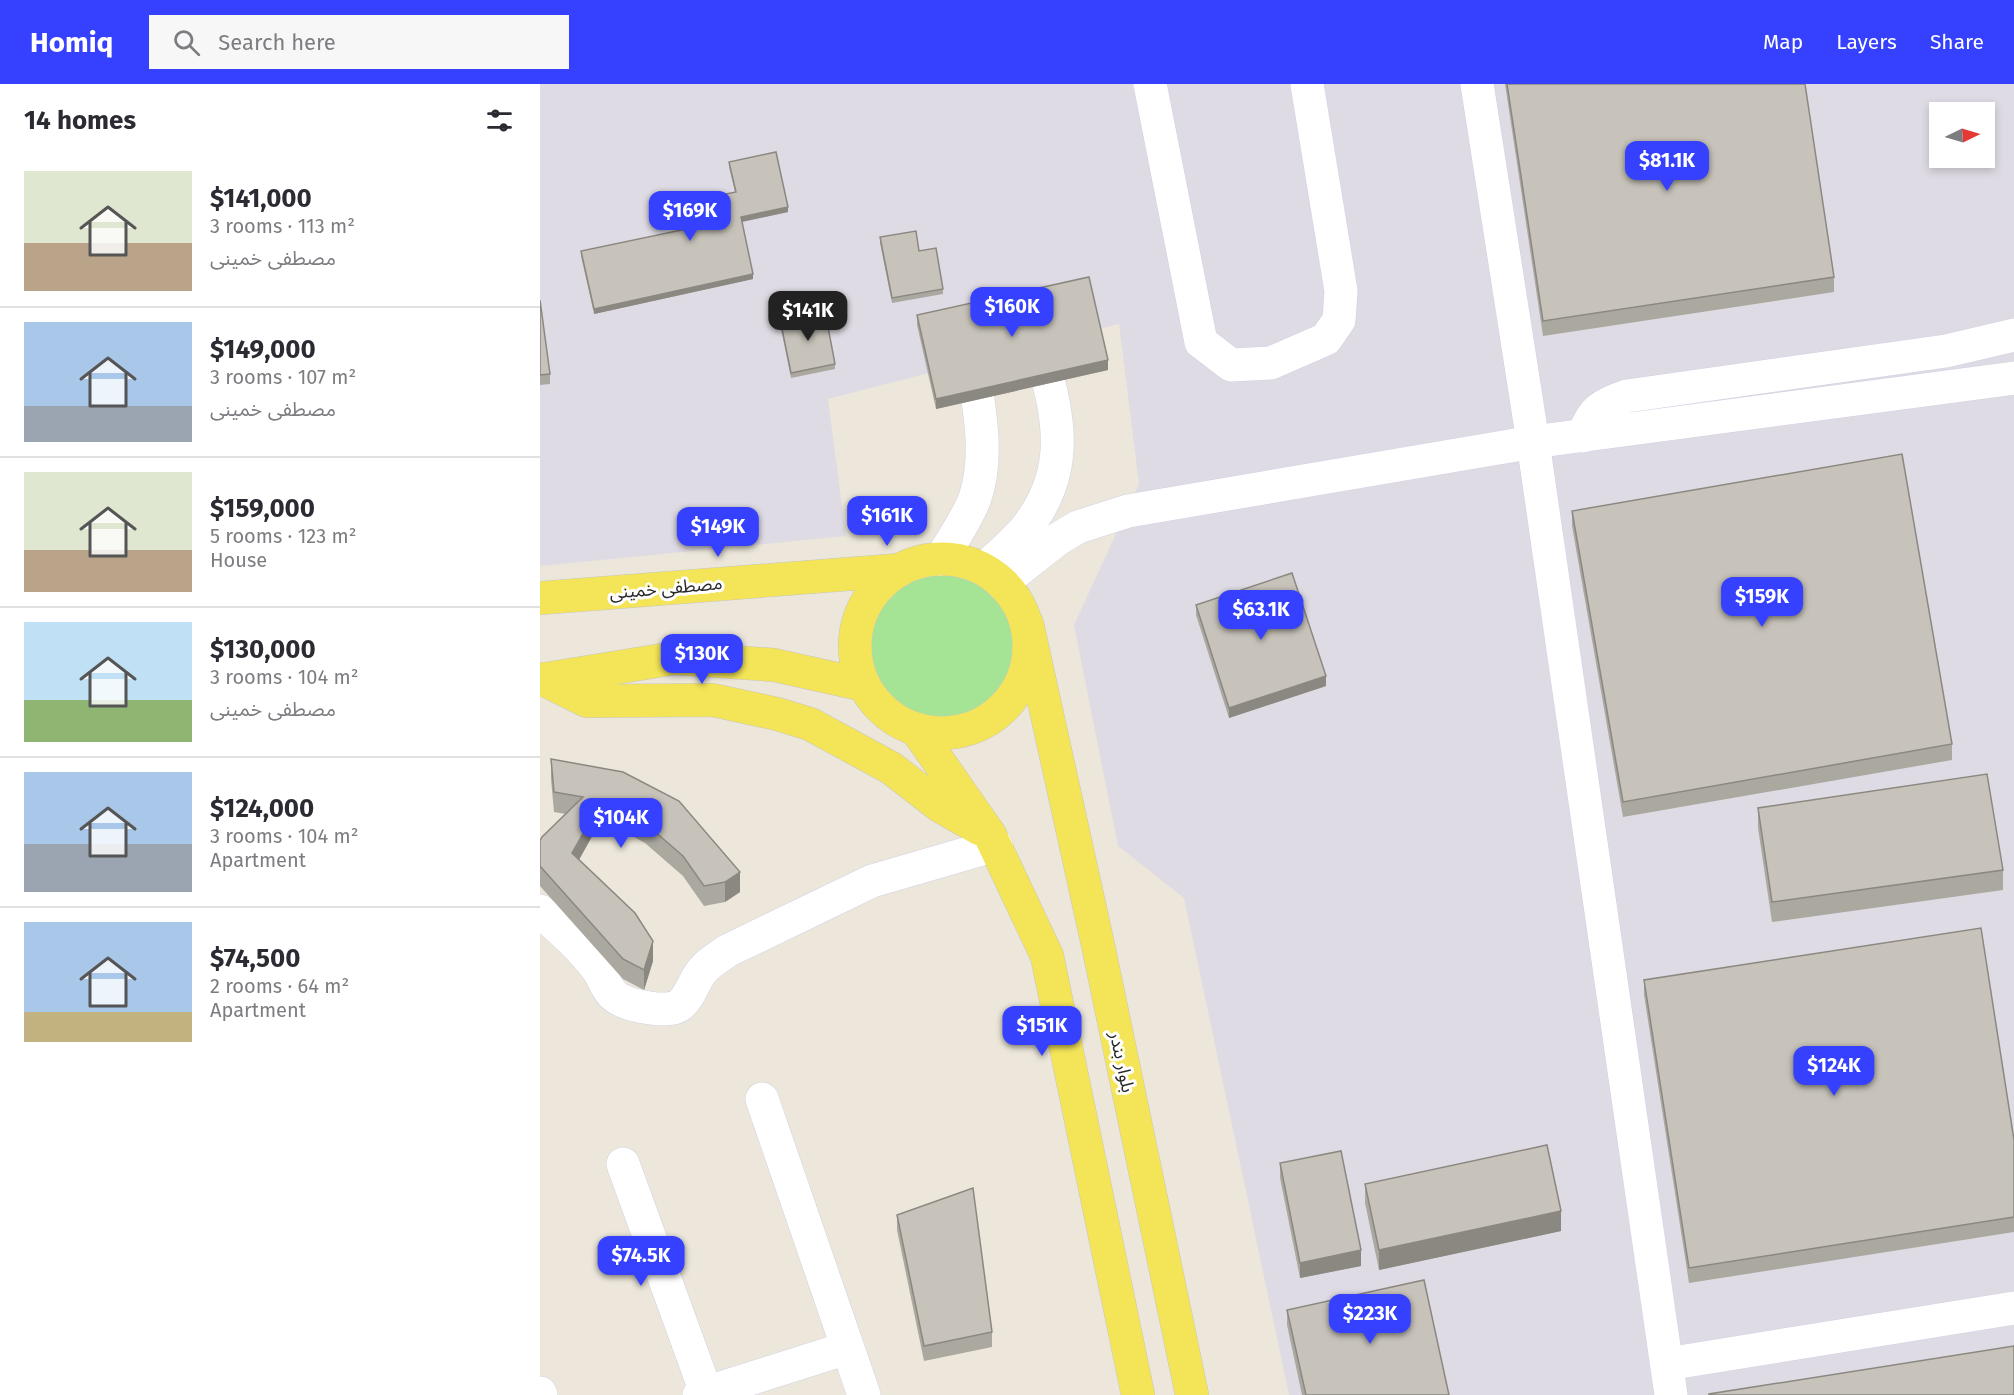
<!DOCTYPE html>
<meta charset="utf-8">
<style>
body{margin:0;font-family:"Fira Sans","Noto Sans Arabic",sans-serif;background:#f7f7f7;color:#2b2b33;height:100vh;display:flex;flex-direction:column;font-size:22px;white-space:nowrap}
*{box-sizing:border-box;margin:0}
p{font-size:20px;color:#7c7c81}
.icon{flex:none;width:33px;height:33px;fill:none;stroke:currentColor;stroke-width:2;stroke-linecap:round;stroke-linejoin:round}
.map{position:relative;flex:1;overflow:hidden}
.panel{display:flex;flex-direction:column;background:#fff;width:540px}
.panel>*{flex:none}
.needle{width:39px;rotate:85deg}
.fabs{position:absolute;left:1389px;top:18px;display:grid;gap:12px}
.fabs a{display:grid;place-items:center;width:66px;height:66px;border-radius:0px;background:#fff;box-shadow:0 3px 9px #0003;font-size:30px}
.price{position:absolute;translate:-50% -51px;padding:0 14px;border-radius:12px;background:#3541fe;color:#fff;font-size:20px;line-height:39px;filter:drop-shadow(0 2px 3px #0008)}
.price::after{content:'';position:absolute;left:50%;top:36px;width:18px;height:14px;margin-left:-9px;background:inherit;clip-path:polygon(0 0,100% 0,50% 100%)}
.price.on{background:#222;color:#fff}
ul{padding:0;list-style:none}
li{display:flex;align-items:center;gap:18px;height:150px;padding:0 24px}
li+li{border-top:2px solid #e1e1e2}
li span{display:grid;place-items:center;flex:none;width:168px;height:120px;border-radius:0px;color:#555}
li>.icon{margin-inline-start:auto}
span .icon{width:72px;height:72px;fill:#fffc;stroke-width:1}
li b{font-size:26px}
h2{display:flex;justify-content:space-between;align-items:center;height:72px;padding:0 24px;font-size:26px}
header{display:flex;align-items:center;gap:36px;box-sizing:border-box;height:84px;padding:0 30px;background:#3541fe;color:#fff}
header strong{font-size:28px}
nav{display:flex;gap:33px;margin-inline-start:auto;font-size:21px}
.search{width:420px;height:54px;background:#f7f7f7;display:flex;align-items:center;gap:15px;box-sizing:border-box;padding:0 21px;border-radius:0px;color:#7c7c81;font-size:22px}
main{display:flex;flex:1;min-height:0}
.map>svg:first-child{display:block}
.industrial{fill:#dfdbe4;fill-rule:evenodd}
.green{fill:#a6e495}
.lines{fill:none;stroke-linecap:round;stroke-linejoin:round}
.minor-casing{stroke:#d0d1e3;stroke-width:34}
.major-casing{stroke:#c7c7c7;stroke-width:34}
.minor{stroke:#fff;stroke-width:33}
.major{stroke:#f4e458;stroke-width:33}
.wall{fill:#aba8a0}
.shaded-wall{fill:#8b8882}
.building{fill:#c7c3ba;stroke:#8b8882;stroke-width:1.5}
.labels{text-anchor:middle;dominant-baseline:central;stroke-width:6;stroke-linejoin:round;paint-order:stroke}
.street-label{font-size:18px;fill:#292929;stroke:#fff}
</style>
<header>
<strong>Homiq</strong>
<div class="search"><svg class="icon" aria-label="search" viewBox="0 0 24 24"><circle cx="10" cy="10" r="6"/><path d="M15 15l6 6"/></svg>Search here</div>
<nav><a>Map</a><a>Layers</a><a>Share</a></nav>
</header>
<main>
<section class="panel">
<h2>14 homes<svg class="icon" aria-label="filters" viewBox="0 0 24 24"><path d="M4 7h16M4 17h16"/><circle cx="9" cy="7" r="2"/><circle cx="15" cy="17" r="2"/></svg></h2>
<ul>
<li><span style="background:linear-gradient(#dfe7d0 60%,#b9a48a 0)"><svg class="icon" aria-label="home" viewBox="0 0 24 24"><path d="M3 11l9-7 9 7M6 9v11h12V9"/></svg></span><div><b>$141,000</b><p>3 rooms · 113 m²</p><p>مصطفی خمینی</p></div></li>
<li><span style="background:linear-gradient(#a9c7e8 70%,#9aa5b1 0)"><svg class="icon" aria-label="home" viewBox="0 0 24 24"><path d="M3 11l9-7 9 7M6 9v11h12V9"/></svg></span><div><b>$149,000</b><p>3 rooms · 107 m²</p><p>مصطفی خمینی</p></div></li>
<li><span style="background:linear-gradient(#dfe7d0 65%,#b9a48a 0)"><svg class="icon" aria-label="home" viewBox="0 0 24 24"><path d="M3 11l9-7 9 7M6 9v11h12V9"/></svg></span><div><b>$159,000</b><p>5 rooms · 123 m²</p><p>House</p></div></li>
<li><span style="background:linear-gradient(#bfe0f5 65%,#8fb573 0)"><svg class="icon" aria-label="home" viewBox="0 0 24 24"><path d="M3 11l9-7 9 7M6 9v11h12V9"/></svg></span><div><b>$130,000</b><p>3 rooms · 104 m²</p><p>مصطفی خمینی</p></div></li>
<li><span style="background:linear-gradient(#a9c7e8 60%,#9aa5b1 0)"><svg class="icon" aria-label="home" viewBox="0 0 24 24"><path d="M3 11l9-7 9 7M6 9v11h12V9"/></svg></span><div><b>$124,000</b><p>3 rooms · 104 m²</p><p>Apartment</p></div></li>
<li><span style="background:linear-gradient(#a9c7e8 75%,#c2b280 0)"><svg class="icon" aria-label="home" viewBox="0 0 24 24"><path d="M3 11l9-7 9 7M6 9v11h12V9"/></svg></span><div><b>$74,500</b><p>2 rooms · 64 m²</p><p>Apartment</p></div></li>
</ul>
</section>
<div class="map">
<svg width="1474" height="1311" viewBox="0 0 1474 1311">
<rect width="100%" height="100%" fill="#ece7da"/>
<path class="industrial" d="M0,0H1474V1311H749L644,814L578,762L534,541L599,400L579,240L288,315L306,452L0,482ZM1400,28H1444V74H1400Z"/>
<circle class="green" cx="402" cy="562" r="74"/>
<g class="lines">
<defs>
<g id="minor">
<path d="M610,0L661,258L691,281L731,279L786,255L799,236L801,207L767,0"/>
<path d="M937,0L993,358L1131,1311"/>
<path d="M1043,352C1053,325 1060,322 1087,312L1406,267L1474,251"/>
<path d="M401,475C413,455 427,435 435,414C450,370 438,320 432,275"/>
<path d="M444,485C458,472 475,458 487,443C535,381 516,325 498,257"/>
<path d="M462,499L518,455L538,443L588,427L993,358L1474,294"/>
<path d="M0,827C20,845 42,864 58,886C65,896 67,909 79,915C91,922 129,930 140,921C150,913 154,897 162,887C169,878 179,873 187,867L332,797L456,761"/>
<path d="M222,1015L324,1311"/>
<path d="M83,1080L167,1311"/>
<path d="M1127,1280L1474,1224"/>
<path d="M0,1309L1,1311"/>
<path d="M159,1311L307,1264"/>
</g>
<g id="major">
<circle cx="402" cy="562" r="87"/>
<path d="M0,514L360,486"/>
<path d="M487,540L558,861L652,1311"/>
<path d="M3,595L47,617L173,616L237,630L270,640L351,684L400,722L440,745"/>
<path d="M0,596L135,574L234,581L324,601"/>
<path d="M376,645L450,751L507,872L598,1311"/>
</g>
</defs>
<use href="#minor" class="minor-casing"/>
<use href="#major" class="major-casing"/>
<use href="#minor" class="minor"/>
<use href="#major" class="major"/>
</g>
<g class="wall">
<path d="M965,0H1265L1294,193V208L1003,252Z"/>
<path d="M189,78L248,128L202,138L213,195L54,230L41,172V167L155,143L151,123V117L195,108L189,83Z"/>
<path d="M340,153L379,167L403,205V210L352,219L340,159Z"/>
<path d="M0,216L10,290V300L0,301Z"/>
<path d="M377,231L568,286L396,325L377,241Z"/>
<path d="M240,235L295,280V285L251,294L240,240Z"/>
<path d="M1032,427L1412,660V676L1083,733L1032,442Z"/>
<path d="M656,521L786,602L689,634L656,531Z"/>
<path d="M11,675L83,688L200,808L185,818L164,822L143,792L105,759L76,743L55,747L39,776L113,877L104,906L83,895L0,802V757L26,730L14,728L11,695Z"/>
<path d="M1218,724L1463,786V806L1232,838L1218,744Z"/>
<path d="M1104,896L1474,1056V1148L1149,1199L1104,911Z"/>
<path d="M740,1079L821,1182L760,1194L740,1094Z"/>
<path d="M825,1100L1021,1147L839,1186L825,1119Z"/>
<path d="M357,1131L452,1248V1263L384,1277L357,1146Z"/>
<path d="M747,1226L909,1311H762L747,1241Z"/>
</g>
<g class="shaded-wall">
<path d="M248,123V128L201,138V133Z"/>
<path d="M213,190V195L54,230V225Z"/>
<path d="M568,276V286L396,325V315Z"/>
<path d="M786,592V602L689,634V624Z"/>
<path d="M76,723V743L55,747L32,788V769L55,728Z"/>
<path d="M200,788V808L185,818V798Z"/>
<path d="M113,857V877L104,906V886Z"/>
<path d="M1021,1127V1147L839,1186V1166Z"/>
<path d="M821,1166V1182L760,1194V1179Z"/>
</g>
<g class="building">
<path d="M967,0H1265L1294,193L1003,237Z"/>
<path d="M236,68L248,123L201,133L213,190L54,225L41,167L156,143L151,117L196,108L189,78Z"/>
<path d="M376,147L379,167L396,164L403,205L352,214L340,153Z"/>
<path d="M549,193L568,276L396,315L377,231Z"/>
<path d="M0,216L10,290L0,291Z"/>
<path d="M285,227L295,280L251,289L240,235Z"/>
<path d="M1362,370L1412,660L1083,718L1032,427Z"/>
<path d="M752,489L786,592L689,624L656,521Z"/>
<path d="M11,675L83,688L139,717L200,788L185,798L164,802L143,772L105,739L76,723L55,728L32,769L95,829L113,857L104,886L83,875L0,782V757L2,753L43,713L14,708Z"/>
<path d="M1447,690L1463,786L1232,818L1218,724Z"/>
<path d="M1441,844L1474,1056V1133L1149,1184L1104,896Z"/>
<path d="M1007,1061L1021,1127L839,1166L825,1100Z"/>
<path d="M801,1067L821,1166L760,1179L740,1079Z"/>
<path d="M433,1104L452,1248L384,1262L357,1131Z"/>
<path d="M884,1196L909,1311H766L747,1226Z"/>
<path d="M1474,1262V1311H1169V1310Z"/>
</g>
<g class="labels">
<g class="street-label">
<text transform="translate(126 504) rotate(-5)">مصطفی خمینی</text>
<text transform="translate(582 978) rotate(78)">بلوار بندر</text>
</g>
</g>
</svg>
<div class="fabs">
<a><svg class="needle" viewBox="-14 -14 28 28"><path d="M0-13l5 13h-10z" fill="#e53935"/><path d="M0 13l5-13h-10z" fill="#7c7c81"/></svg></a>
</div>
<b class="price" style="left:1127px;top:108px">$81.1K</b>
<b class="price" style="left:150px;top:158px">$169K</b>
<b class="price" style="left:472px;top:254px">$160K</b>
<b class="price on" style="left:268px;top:258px">$141K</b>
<b class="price" style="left:347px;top:463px">$161K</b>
<b class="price" style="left:178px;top:474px">$149K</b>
<b class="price" style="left:1222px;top:544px">$159K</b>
<b class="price" style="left:721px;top:557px">$63.1K</b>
<b class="price" style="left:162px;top:601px">$130K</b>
<b class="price" style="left:81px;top:765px">$104K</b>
<b class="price" style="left:502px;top:973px">$151K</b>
<b class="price" style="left:1294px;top:1013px">$124K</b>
<b class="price" style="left:101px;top:1203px">$74.5K</b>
<b class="price" style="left:830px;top:1261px">$223K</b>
</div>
</main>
